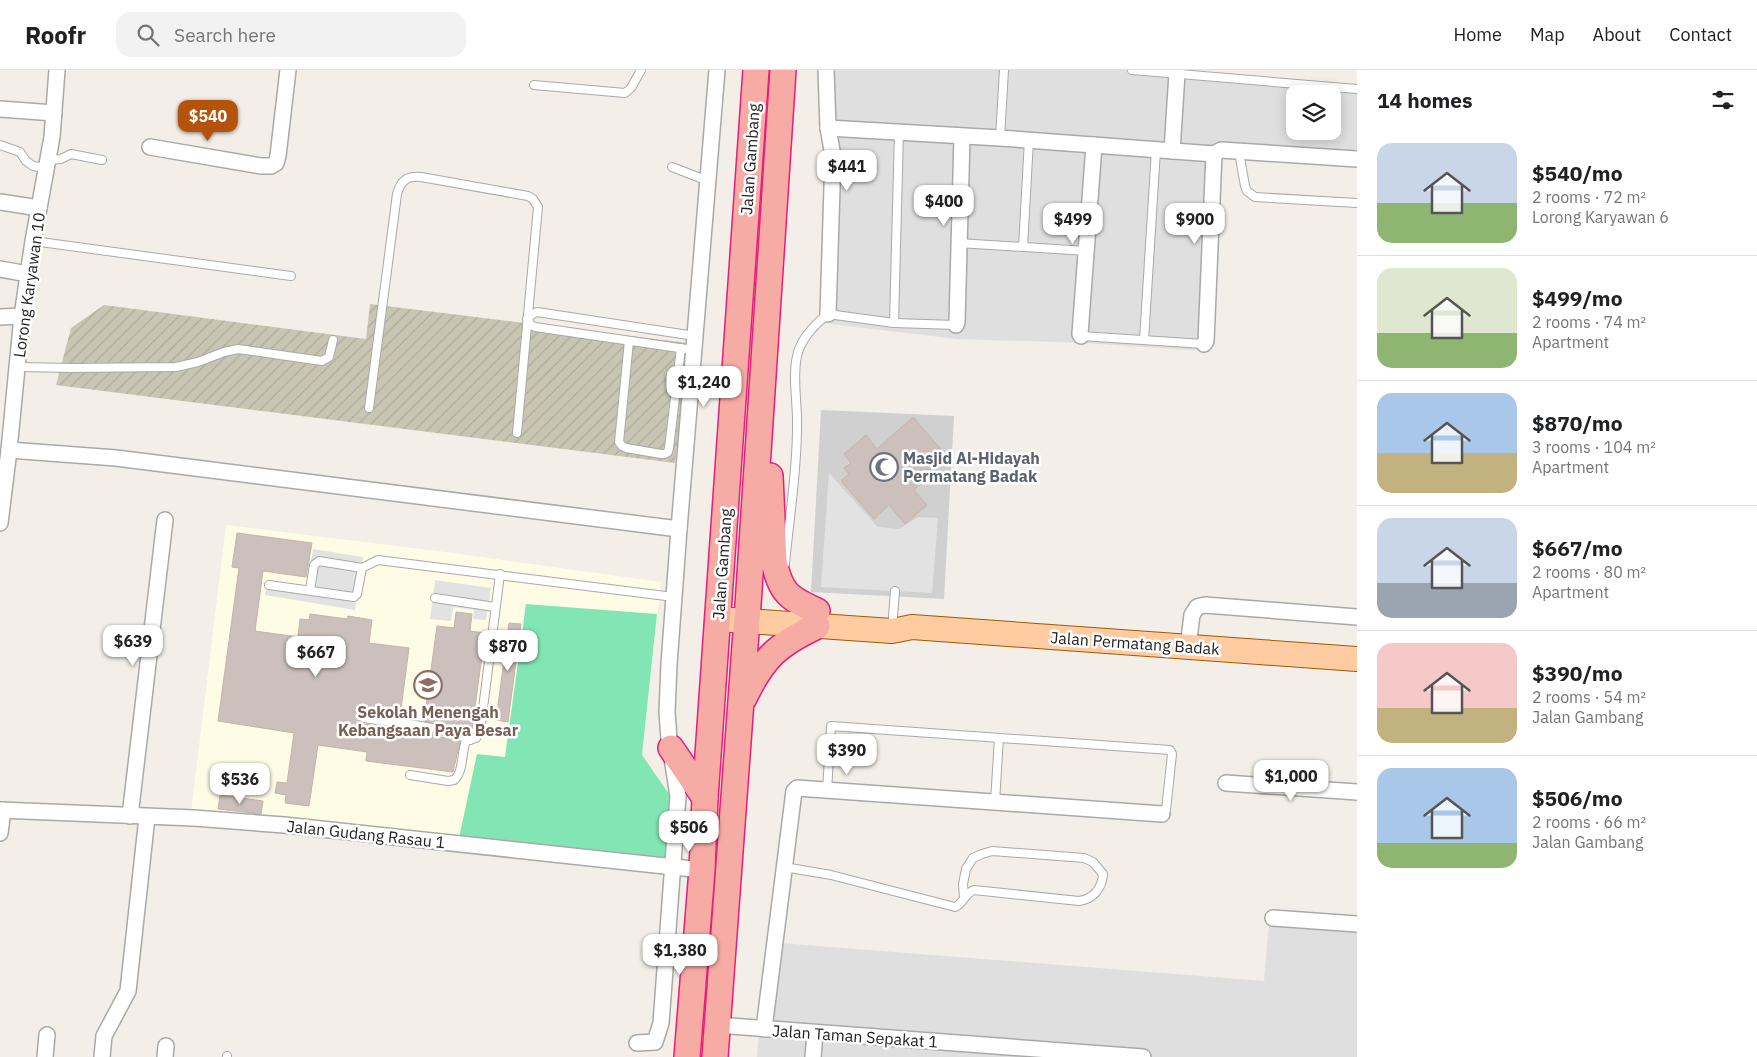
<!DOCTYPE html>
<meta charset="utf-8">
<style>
body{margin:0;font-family:"IBM Plex Sans",sans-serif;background:#f2f2f2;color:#202124;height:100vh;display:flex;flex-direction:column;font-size:19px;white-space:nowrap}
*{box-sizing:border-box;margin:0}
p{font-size:16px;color:#757577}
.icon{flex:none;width:28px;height:28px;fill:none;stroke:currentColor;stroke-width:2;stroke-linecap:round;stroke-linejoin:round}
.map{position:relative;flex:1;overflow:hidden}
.sheet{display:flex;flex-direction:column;background:#fff;width:400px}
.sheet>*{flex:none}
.controls{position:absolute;left:1286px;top:15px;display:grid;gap:10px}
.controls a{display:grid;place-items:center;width:55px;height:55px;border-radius:10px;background:#fff;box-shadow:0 2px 12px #0003;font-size:25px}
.price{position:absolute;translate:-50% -42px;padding:0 11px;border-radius:10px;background:#fff;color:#222;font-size:16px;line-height:32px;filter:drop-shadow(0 1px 2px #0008)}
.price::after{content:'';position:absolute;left:50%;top:30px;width:15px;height:11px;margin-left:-8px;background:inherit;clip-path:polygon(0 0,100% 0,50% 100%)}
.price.on{background:#b45309;color:#fff}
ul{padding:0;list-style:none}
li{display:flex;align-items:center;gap:15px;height:125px;padding:0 20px}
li+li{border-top:1px solid #e0e0e0}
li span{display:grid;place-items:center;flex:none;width:140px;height:100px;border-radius:15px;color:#555}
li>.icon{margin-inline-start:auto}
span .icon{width:60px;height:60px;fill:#fffc;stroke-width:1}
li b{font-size:21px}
h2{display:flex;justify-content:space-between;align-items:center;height:60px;padding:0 20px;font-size:21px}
header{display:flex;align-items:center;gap:30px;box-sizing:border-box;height:70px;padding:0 25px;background:#fff;border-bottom:1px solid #e0e0e0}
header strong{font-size:24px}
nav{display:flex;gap:28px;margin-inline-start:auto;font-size:18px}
.search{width:350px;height:45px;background:#f2f2f2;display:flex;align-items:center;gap:12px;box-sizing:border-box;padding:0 18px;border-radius:15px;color:#757577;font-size:19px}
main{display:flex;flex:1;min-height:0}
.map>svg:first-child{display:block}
.residential{fill:#e0dfdf;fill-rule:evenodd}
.education{fill:#fffce5}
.religious{fill:#d0d0d0}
.construction{fill:url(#construction-furrows)}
.pitch{fill:#82e6b4}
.parking{fill:#e2e2e2}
.building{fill:#cbc0bb;stroke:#c6b3a9}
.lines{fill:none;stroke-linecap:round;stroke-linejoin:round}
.service-casing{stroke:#a9a9a9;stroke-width:10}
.minor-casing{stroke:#a9a9a9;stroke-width:18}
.primary-casing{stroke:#a05900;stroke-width:26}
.trunk-casing{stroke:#e81e79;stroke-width:28}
.service{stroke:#fff;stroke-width:8}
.minor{stroke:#fff;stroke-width:15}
.primary{stroke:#ffcca1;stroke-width:24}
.trunk{stroke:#f6aca5;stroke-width:25}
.labels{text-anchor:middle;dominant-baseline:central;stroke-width:5;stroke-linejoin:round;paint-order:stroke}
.street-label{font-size:16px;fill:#222;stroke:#fff}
.worship-label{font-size:16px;font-weight:bold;fill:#5b616d;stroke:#fff;text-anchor:start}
.education-label{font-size:16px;font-weight:bold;fill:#785e54;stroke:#fff}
</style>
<header>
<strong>Roofr</strong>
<div class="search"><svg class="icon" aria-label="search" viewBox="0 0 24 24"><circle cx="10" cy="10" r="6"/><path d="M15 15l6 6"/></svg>Search here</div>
<nav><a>Home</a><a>Map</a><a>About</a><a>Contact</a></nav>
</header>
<main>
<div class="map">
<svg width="1357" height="987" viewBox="0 0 1357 987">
<defs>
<pattern id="construction-furrows" width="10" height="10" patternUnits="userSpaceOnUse" patternTransform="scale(1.25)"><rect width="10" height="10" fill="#c8c6b3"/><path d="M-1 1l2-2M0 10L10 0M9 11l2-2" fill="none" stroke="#acaa9a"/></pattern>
</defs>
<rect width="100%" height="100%" fill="#f3eee8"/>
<g class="residential">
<path d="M832,0H1174L1357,14V90L1215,81L1204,281L1083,273L957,269L831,254L827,245ZM1295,24H1332V61H1295Z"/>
<path d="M1270,841L1357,848V987H757L767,872L1264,911Z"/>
</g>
<path class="education" d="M226,455L438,481L661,512L642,685L674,731L665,791L191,742Z"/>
<path class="religious" d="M821,340L954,346L944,529L811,522Z"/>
<path class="construction" d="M370,234L688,273L675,393L56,315L71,258L104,235L366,269Z"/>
<path class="pitch" d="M526,534L657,544L642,685L674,731L665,791L459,768L477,684L505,687Z"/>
<g class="parking">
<path d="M829,403L878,457L899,459L918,447L938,448L932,523L821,517Z"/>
<path d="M313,479L363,487L355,540L265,525L268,510L307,516Z"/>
<path d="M435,510L491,518L486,550L473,549L474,540L453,537L451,551L430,549Z"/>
</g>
<g class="building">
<path d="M913,347L946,385L927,402L930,405L914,420L927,435L905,454L889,435L874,449L841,411L849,404L844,398L851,393L844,384L866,365L877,379Z"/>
<path d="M237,463L312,473L306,507L263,501L255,561L298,567L300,549L309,550L310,544L347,549L348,546L372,550L369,573L409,578L400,647L364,642L359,645V650L363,654L398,658V664L422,667L423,662L460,672L453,702L366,691L367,682L318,675L309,736L285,733L286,725L275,723L277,712L287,713L294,663L218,651L239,498L232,497Z"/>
<path d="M456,542L472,544L470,561L485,563L472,659L463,658V661L424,651L437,556L454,558Z"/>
<path d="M509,553L521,554L508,652L496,650Z"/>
<path d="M220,725L263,731L261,744L218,739Z"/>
</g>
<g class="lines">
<defs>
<g id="service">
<path d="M1132,0L1357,19"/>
<path d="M534,15L625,23L631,18L641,0"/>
<path d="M1000,68L1004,0"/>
<path d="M0,75L20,82L26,91L33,96L46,98"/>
<path d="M1239,82L1245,116L1247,121L1255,127L1357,133"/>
<path d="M48,90L61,89L71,84L102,90"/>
<path d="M672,97L708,111"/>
<path d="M33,171L291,206"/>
<path d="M958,173L1087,181"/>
<path d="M1023,177L1029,70"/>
<path d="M894,253L899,62"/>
<path d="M1081,266L1204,274"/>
<path d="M1144,270L1156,80"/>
<path d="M629,271L619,372L622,376L626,378L661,384H665L668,382L669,378L681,278"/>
<path d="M693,280L535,257L531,255L527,249L533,244L537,242L695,266"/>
<path d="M18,297L72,298L176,297L198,292L224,282L238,279L322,291L329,287L333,270"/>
<path d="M369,338L397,124C401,110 407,106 421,107L528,126L533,129L538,137L517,363"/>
<path d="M785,494C789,449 797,403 797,358C798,335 792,308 797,286C801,268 814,255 828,244L894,253L956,255"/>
<path d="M269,515L354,527L357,524L362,498L378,490L674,527"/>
<path d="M310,520L314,495L319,491L362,498"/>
<path d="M435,528L495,537"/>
<path d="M892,559L895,521"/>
<path d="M364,648C395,653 442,656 470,670"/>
<path d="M410,705L448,711L454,710C464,702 461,682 466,671L476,668L480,662L500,504"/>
<path d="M827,720L831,656L1170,680L1172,684L1166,740L1162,744"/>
<path d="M995,732L999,668"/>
<path d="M784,797L831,805L955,837C963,834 965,823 974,820L1079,831C1093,829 1102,819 1103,804L1093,792L1084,788L992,781L982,784L973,788L966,799L963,814L964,828"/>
<path d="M227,987V986"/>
</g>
<g id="minor">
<path d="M826,0L828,58L833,86L828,244"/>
<path d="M0,39L54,43"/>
<path d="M828,58L1000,68L1214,84L1221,80L1357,89"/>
<path d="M150,77L261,96H271L276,93L278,86L288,0"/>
<path d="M1172,81L1177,3"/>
<path d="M0,132L39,138"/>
<path d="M0,199L28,204"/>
<path d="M0,247L22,246"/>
<path d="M956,255L957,252L962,67"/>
<path d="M1081,266L1080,264L1094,75"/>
<path d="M1204,274L1206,271L1214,84"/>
<path d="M9,380L116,388L679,459"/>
<path d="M0,453L9,380L22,246L33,171L52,67L57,0"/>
<path d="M1188,577L1192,545L1197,537L1205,535L1357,547"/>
<path d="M1226,713L1357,722"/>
<path d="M0,740L194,748L284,755L702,800"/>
<path d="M130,746L165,450"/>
<path d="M0,763L3,740"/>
<path d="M1273,848L1357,854"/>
<path d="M717,955L1143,987"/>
<path d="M764,959L794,721L797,718L1162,744"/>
<path d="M637,973L655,972L661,953L678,726L669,669L667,642L669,594L679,459L717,0"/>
<path d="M45,987L47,965"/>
<path d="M102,987L104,966L128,921L147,747"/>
<path d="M165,987L166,976"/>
<path d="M813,987L815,963"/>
</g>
<path id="primary" d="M718,549L892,561L912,557L1357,589"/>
<g id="trunk">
<path d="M770,406L774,492C781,524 789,528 817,541"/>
<path d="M744,628C763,588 777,575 817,556"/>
<path d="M671,678L705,728"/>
<path d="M687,987L702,800L705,728L756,0"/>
<path d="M715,987L748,535L783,0"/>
</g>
</defs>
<use href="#service" class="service-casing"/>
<use href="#minor" class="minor-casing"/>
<use href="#primary" class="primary-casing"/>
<use href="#trunk" class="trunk-casing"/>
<use href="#service" class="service"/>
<use href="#minor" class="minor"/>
<use href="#primary" class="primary"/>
<use href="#trunk" class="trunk"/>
</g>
<defs>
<symbol id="mosque-ring" viewBox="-11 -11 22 22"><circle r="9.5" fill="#fff" stroke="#6b7280" stroke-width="1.5"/><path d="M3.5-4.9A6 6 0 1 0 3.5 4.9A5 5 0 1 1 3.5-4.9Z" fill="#6b7280"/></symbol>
<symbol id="school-ring" viewBox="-11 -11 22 22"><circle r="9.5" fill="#fff" stroke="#8d6e63" stroke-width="1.5"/><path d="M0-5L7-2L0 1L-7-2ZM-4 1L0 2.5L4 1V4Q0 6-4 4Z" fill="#8d6e63"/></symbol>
</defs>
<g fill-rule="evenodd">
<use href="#mosque-ring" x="868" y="381" width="32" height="32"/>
<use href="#school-ring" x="412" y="599" width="32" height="32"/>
</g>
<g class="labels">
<g class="street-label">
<text transform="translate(750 89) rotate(-86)">Jalan Gambang</text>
<text transform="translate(29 215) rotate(-82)">Lorong Karyawan 10</text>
<text transform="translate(722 494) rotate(-86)">Jalan Gambang</text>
<text transform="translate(1135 573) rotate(4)">Jalan Permatang Badak</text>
<text transform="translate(366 764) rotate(6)">Jalan Gudang Rasau 1</text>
<text transform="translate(855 966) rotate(4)">Jalan Taman Sepakat 1</text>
</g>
<g class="worship-label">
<text x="903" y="388">Masjid Al-Hidayah<tspan x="903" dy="18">Permatang Badak</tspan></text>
</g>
<g class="education-label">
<text x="428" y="642">Sekolah Menengah<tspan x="428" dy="18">Kebangsaan Paya Besar</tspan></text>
</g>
</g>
</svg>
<div class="controls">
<a><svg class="icon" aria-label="layers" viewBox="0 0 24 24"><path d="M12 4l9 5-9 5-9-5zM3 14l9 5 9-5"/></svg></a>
</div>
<b class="price on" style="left:208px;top:72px">$540</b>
<b class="price" style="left:847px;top:122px">$441</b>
<b class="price" style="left:944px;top:157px">$400</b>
<b class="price" style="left:1073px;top:175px">$499</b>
<b class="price" style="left:1195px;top:175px">$900</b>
<b class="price" style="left:704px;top:338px">$1,240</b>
<b class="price" style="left:133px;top:597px">$639</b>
<b class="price" style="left:508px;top:602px">$870</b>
<b class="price" style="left:316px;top:608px">$667</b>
<b class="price" style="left:847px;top:706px">$390</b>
<b class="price" style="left:1291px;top:732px">$1,000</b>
<b class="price" style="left:240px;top:735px">$536</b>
<b class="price" style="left:689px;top:783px">$506</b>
<b class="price" style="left:680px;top:906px">$1,380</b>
</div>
<section class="sheet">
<h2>14 homes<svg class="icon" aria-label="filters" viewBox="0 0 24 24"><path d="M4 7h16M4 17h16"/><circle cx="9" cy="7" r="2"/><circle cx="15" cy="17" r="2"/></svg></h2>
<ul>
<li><span style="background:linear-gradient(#c9d6e8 60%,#8fb573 0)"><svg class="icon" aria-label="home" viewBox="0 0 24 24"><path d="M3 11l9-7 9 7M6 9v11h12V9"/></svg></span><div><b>$540/mo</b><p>2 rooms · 72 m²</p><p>Lorong Karyawan 6</p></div></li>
<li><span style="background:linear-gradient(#dfe7d0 65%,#8fb573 0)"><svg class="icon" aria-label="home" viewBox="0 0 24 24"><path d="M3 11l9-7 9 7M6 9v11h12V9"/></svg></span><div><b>$499/mo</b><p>2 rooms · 74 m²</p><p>Apartment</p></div></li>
<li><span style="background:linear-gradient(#a9c7e8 60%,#c2b280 0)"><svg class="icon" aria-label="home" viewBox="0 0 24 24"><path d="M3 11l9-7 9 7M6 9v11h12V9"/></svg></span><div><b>$870/mo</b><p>3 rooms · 104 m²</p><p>Apartment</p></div></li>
<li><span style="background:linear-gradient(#c9d6e8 65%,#9aa5b1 0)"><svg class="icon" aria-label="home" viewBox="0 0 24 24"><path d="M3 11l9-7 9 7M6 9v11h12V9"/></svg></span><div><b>$667/mo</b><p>2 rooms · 80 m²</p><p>Apartment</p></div></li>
<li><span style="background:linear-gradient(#f6c9c9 65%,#c2b280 0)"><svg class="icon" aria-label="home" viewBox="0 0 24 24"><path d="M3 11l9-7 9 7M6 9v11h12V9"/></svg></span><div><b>$390/mo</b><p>2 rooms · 54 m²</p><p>Jalan Gambang</p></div></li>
<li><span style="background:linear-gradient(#a9c7e8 75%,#8fb573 0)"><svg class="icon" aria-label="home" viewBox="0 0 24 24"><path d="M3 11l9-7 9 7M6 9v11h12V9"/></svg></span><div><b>$506/mo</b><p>2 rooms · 66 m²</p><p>Jalan Gambang</p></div></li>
</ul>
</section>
</main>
